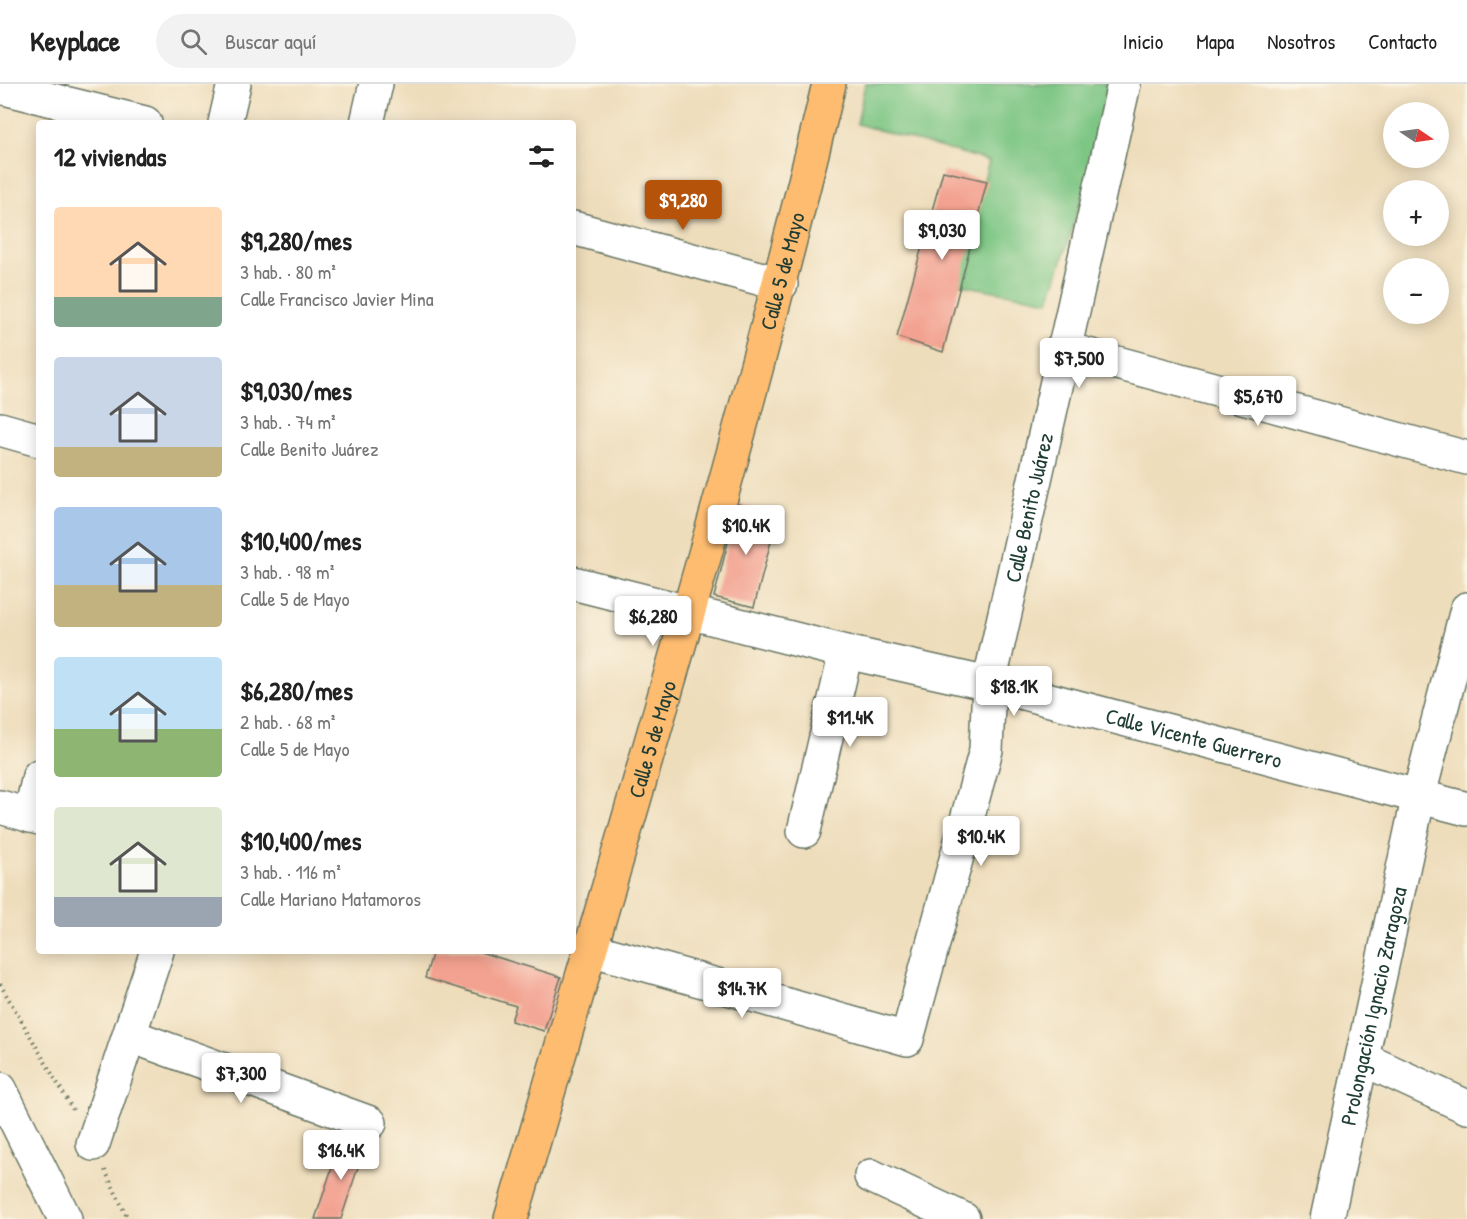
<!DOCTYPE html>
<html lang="es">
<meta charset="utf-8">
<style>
body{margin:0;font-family:"Patrick Hand",sans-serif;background:#f2f2f2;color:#222;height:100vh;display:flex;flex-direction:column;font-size:22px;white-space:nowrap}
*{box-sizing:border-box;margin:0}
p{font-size:20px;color:#767676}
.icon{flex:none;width:33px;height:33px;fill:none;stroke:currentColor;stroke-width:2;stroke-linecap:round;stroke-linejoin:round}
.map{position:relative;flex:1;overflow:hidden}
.panel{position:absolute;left:36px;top:36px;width:540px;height:834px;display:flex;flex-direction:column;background:#fff;border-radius:6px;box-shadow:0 3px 15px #0003}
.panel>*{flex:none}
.needle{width:39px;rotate:103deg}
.fabs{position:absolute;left:1383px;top:18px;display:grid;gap:12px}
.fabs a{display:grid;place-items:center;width:66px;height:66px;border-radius:50%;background:#fff;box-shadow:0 3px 15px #0003;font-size:30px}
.price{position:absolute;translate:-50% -51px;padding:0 14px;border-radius:6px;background:#fff;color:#222;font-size:20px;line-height:39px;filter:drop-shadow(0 2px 3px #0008)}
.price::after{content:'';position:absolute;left:50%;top:36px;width:18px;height:14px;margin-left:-9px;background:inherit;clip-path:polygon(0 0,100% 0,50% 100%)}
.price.selected{background:#b45309;color:#fff}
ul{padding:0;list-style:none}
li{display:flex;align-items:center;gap:18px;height:150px;padding:0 18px}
li span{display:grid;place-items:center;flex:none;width:168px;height:120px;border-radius:6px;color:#555}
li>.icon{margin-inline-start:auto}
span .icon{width:72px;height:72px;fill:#fffc;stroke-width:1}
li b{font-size:26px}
h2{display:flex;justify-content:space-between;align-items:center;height:72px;padding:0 18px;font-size:26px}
header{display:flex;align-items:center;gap:36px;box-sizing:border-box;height:84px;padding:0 30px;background:#fff;border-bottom:2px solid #e0e0e0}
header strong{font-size:28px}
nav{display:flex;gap:33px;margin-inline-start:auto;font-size:21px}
.search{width:420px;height:54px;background:#f2f2f2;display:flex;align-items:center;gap:15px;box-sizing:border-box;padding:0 21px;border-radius:33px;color:#767676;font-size:22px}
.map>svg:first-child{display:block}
.green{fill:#7dc684;stroke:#4e825c;stroke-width:1.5}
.building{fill:#f3a190}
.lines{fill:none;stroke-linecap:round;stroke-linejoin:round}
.minor-casing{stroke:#677563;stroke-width:36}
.major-casing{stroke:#677563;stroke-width:36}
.path{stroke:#677563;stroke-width:4;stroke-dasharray:1.5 4.5;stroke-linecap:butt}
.minor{stroke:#fff;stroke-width:33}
.major{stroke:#febc70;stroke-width:33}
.labels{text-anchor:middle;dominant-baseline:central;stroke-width:5;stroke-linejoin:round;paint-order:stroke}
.street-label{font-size:22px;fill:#1f3d34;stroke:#fcf5e5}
</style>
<header>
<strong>Keyplace</strong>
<div class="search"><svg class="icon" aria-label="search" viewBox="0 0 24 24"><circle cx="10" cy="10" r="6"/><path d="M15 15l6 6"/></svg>Buscar aquí</div>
<nav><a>Inicio</a><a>Mapa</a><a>Nosotros</a><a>Contacto</a></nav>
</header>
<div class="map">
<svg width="1467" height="1135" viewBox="0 0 1467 1135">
<rect width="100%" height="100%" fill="#fcf5e5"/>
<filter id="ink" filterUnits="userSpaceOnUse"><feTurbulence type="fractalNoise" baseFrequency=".0167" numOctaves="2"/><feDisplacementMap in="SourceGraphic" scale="12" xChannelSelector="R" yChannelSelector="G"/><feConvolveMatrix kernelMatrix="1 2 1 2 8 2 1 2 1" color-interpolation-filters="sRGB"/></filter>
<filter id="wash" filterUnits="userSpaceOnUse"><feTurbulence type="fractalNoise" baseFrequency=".008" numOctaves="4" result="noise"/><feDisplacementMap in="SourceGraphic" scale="24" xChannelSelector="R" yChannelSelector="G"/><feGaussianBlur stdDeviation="1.35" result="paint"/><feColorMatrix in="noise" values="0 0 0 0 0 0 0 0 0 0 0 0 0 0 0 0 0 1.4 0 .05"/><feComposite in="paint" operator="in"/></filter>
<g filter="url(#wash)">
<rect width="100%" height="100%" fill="#edb"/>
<path class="green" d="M865,0H1110L1091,86L1049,217L956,200L989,77L857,40Z"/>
<g id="blocks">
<g class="building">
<path d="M943,87L987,97L943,268L897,253Z"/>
<path d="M738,420L778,430L754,523L714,513Z"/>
<path d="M433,867H477L561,893L544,947L511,937L516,922L425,894Z"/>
<path d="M342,1054L365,1062L341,1135H315Z"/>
</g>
</g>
</g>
<g filter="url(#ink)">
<use href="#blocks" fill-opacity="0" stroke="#677563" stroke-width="1.5"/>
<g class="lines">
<defs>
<g id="minor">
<path d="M0,3L145,39"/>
<path d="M225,39L234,0"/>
<path d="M367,39L376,0"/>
<path d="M573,144L781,200"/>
<path d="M1062,264L1467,374"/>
<path d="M0,345L39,356"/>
<path id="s1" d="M573,499L846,568L989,600L1467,725"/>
<path d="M0,723L39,734"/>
<path d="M30,732L39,692"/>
<path d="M804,747L846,568"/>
<path id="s2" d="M590,865L907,955L986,666L989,600L1124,0"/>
<path d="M131,952L370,1039"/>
<path d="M1363,975L1467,1023"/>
<path d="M0,1005L65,1135"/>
<path d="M93,1060L157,867"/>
<path d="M871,1092L963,1135"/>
<path id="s3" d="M1327,1135L1419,711L1467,525"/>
</g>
<g id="major">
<path id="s4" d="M511,1135C621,758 737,382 829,0"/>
</g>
</defs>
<use href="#minor" class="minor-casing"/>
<use href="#major" class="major-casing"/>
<g class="path">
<path d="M0,900L73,1026"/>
<path d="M105,1086L128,1135"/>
</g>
<use href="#minor" class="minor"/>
<use href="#major" class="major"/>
</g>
</g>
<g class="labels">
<g class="street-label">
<text stroke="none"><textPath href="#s4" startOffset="986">Calle 5 de Mayo</textPath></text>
<text stroke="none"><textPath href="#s2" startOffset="876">Calle Benito Juárez</textPath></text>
<text stroke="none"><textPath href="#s1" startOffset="640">Calle Vicente Guerrero</textPath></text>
<text stroke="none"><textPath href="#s4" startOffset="500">Calle 5 de Mayo</textPath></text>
<text stroke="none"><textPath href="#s3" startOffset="218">Prolongación Ignacio Zaragoza</textPath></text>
</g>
</g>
</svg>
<div class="fabs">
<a><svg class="needle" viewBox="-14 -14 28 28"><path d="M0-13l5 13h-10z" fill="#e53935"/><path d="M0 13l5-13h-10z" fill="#767676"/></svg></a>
<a>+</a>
<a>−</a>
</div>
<b class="price selected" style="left:683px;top:147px">$9,280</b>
<b class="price" style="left:942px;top:177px">$9,030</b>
<b class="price" style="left:1079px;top:305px">$7,500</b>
<b class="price" style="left:1258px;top:343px">$5,670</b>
<b class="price" style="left:746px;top:472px">$10.4K</b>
<b class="price" style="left:653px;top:563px">$6,280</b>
<b class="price" style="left:1014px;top:633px">$18.1K</b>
<b class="price" style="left:850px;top:664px">$11.4K</b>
<b class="price" style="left:981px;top:783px">$10.4K</b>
<b class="price" style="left:742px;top:935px">$14.7K</b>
<b class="price" style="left:241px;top:1020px">$7,300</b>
<b class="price" style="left:341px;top:1097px">$16.4K</b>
<section class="panel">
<h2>12 viviendas<svg class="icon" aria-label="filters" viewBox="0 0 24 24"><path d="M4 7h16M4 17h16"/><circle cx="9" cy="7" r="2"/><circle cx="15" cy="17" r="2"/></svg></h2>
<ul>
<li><span style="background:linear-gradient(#ffd9b3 75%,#7fa58c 0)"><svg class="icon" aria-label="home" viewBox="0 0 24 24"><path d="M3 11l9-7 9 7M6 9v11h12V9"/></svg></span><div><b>$9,280/mes</b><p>3 hab. · 80 m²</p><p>Calle Francisco Javier Mina</p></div></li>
<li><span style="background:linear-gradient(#c9d6e8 75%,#c2b280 0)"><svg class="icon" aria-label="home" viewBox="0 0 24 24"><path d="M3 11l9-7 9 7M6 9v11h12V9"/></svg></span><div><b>$9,030/mes</b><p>3 hab. · 74 m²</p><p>Calle Benito Juárez</p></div></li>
<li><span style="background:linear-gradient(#a9c7e8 65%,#c2b280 0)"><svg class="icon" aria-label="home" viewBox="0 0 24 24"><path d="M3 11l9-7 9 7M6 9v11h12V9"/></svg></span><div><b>$10,400/mes</b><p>3 hab. · 98 m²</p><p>Calle 5 de Mayo</p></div></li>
<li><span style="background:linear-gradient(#bfe0f5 60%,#8fb573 0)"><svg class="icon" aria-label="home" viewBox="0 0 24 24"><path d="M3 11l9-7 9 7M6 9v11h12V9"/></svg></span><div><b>$6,280/mes</b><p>2 hab. · 68 m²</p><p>Calle 5 de Mayo</p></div></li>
<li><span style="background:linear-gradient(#dfe7d0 75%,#9aa5b1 0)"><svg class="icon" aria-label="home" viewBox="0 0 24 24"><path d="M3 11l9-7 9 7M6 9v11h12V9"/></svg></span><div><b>$10,400/mes</b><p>3 hab. · 116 m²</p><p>Calle Mariano Matamoros</p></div></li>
</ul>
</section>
</div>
